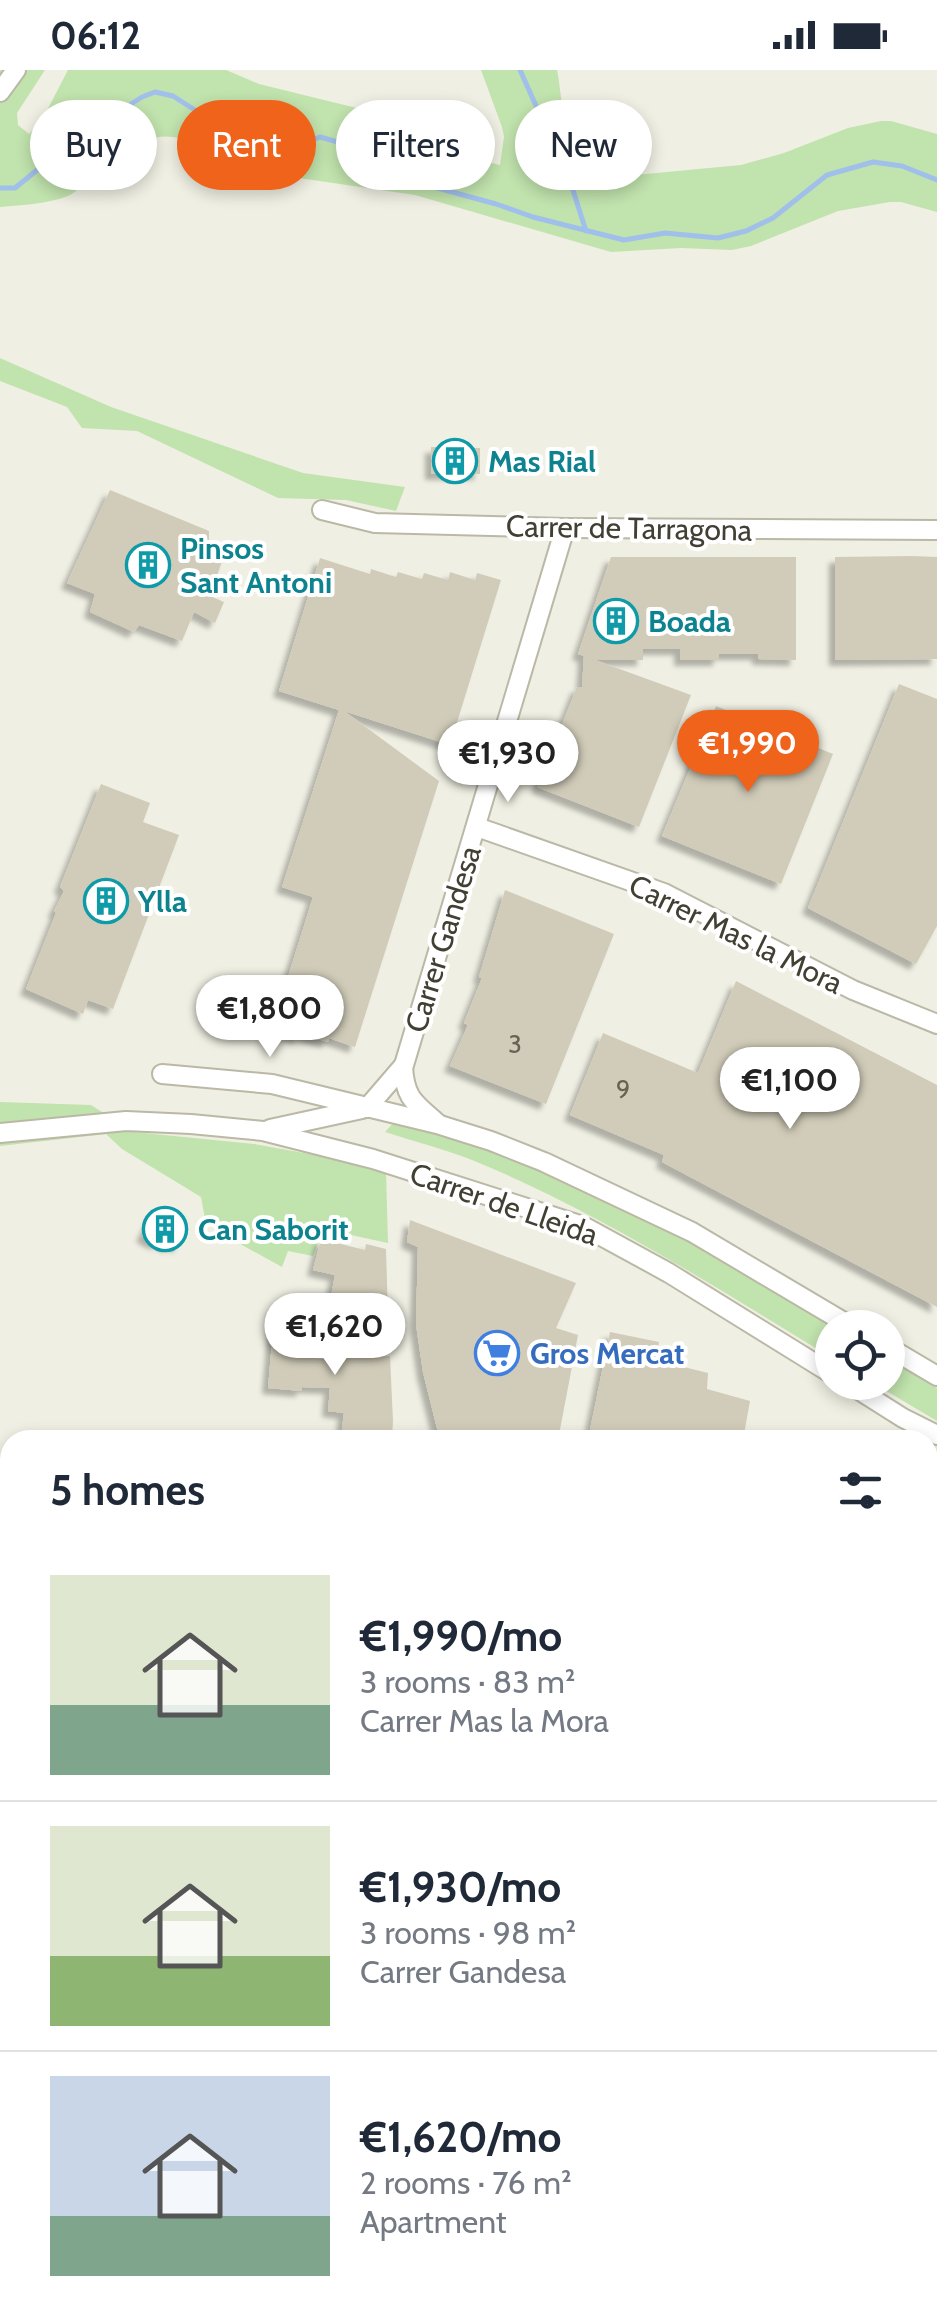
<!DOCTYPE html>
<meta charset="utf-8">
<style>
body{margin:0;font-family:Cabin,sans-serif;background:#f6f6f7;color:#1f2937;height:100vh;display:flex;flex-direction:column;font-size:38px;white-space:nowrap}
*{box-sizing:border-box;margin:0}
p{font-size:32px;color:#747a83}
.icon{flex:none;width:55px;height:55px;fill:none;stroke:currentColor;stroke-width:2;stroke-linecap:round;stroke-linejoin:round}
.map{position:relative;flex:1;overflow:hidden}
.sheet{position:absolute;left:0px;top:1360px;width:938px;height:890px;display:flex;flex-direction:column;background:#fff;border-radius:30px 30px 0 0;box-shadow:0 5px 15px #0003}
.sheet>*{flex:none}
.banner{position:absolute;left:30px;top:30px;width:878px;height:90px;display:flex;gap:20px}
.fabs{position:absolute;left:815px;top:1240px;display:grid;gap:20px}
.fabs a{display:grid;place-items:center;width:90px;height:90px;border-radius:50%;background:#fff;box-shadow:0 5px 15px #0003;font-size:50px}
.price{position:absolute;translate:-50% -85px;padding:0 22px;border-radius:35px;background:#fff;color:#222;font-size:32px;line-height:65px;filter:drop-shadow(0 2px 5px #0008)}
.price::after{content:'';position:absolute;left:50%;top:60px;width:30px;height:22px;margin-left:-15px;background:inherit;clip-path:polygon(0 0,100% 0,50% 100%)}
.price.selected{background:#ef631b;color:#fff}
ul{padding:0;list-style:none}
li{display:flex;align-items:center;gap:30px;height:250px;padding:0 50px}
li+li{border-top:2px solid #e0e1e3}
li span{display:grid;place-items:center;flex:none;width:280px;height:200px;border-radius:0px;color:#555}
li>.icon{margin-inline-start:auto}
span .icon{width:120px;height:120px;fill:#fffc;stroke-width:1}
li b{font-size:42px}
h2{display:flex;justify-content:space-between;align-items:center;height:120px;padding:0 50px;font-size:42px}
.tag{padding:0 35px;border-radius:45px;background:#fff;box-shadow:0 5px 15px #0003;font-size:35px;line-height:90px}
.tag.selected{background:#ef631b;color:#fff}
.status{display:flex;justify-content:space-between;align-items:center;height:70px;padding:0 50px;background:#fff;direction:ltr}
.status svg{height:28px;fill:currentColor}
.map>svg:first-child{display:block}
.green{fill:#c1e3ad}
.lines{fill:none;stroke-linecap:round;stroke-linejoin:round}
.stream{stroke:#a1bfeb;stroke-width:5}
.building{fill:#d1ccb9;filter:url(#shadow)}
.minor-casing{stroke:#bbb8a6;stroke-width:22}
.minor{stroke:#fff;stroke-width:18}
.labels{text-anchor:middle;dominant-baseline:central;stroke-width:8;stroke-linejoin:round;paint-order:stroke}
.number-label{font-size:25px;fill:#666254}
.culture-label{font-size:30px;font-weight:bold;fill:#0d838f;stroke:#fff;text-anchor:start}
.street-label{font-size:30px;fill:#423f33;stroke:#fff}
.shop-label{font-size:30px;font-weight:bold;fill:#366cbe;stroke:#fff;text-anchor:start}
</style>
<div class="status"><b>06:12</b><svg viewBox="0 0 49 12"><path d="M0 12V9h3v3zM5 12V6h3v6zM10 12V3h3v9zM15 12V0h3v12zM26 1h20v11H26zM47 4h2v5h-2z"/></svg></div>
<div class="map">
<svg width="937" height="2250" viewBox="0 0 937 2250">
<defs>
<filter id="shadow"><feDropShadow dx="-6" dy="6" stdDeviation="2.5" flood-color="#0004"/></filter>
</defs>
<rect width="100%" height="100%" fill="#f0efe3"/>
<g class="green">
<path d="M0,0H45L17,43L18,55L29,64L43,48L68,0H226L259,14L377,43L434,72L471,88L500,95L504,67L502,57L481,0H557C560,13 560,28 564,41C574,69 594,86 614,107L741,95L784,83L848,58L881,51H891L937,64V142L901,132H890L838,141L751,176L732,180L681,178L611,182L415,125L258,102C228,93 204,71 173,67C141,62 109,93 87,112C81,116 75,123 68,126C47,134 23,135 0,137Z"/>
<path d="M0,288L111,337L303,403L405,417L396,441L346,430L278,428L137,361L82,358L67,337L0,311Z"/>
<path d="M0,1032L91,1035L134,1062L254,1074L348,1091L386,1101L388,1173L323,1159L313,1186L288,1181L282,1197L242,1175L218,1153L205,1149L201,1127L122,1079L106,1064L0,1076Z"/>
<path d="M395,1051C444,1064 493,1078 540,1098C644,1143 741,1199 837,1257L832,1258V1288C715,1217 599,1142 472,1090C444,1079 413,1071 385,1062Z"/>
<path d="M888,1288L937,1318V1351L873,1313L888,1312Z"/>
<path d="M928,1608L937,1610V2250H794L793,2240C808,2246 819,2248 835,2240H928Z"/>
<path d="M10,2193V2240H117L121,2250H0V2196Z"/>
</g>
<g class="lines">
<g class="stream">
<path d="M520,0L571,114L586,161"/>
<path d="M0,118H15L69,74L142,27L155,22L173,26L220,56L257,74L287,80L320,67L363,79L385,101L401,108L496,134L533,147L624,170L665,163L718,168L746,161L773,148L827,105L873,92L902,96L937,110"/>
</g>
</g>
<g class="building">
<path d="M431,377L480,378V404H431Z"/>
<path d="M110,420L209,461V472L227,477L210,526L224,532L215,553L194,542L182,571L139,555L134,562L90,542L95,524L67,513Z"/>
<path d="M912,486L937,487V589L835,590V487Z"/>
<path d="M611,487H796V590L758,589V584H719V590H680V579H643V590H595L691,625L639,757L537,717L577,617H582L584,586L578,584Z"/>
<path d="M320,488L370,504L371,499L396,507L398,502L422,509L424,503L448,510L450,502L475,510L477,503L501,510L450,675L344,641L439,711L355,977L329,968L328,972L301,964L299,968L272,958L313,827L282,817L339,640L279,621Z"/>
<path d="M899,614L937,629V856L916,894L808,838Z"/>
<path d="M716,636L833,684L781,814L662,766Z"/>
<path d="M101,714L150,733L143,752L179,765L113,939L88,930L83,944L26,919L56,843L54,841L64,821L60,817Z"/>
<path d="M505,820L614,864L546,1034L450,996L468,955L464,953L482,908L479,907Z"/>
<path d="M736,911L937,1015V1237L662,1092L664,1085L570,1045L603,963L698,1003Z"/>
<path d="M154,1143L170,1152L173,1150L185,1157L179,1177L171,1173L170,1177L157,1171L156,1174L142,1166Z"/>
<path d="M410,1150L576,1213L556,1258L578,1265L558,1370H440L423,1302L416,1254L418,1177L407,1172Z"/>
<path d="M321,1169L365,1180L366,1174L386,1179L388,1245L330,1232L335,1205L313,1200Z"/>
<path d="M275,1238L306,1242L300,1283L306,1284L305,1287L333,1290L336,1264L349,1265V1288L390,1286L393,1351L392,1369L341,1367L344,1343L328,1341L330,1318L302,1317V1321L268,1318Z"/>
<path d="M610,1262L659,1272L656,1290L708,1303L707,1319L750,1331L743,1370H588Z"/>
</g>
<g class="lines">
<defs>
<g id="minor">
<path d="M0,22L16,0"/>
<path d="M322,440L375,453L565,458L937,460"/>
<path d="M477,757L664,823L853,920L937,954"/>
<path d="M403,997C405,1029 415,1033 437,1053"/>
<path d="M162,1004L272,1014L437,1054L491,1071L544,1092L692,1162L854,1258"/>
<path d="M367,1038L404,995L565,458"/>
<path d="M270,1059L362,1039"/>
<path d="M0,1063L126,1051L191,1054L263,1061L373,1089L583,1156L669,1203L832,1304"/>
<path d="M888,1277L937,1306"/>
<path d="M846,1312L903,1348L937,1365"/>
<path d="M928,1579L937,1581"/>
<path d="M0,1610L10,1611"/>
<path d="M0,1898L10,1897"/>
</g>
</defs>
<use href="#minor" class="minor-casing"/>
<use href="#minor" class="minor"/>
</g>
<defs>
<symbol id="building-ring" viewBox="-11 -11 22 22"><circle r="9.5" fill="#fff" stroke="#0f9aa8" stroke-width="1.5"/><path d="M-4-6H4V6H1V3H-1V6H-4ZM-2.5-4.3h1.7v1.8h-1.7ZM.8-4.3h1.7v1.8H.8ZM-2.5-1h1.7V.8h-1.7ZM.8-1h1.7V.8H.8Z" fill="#0f9aa8"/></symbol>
<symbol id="supermarket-ring" viewBox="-11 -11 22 22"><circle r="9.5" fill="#fff" stroke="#3f7fe0" stroke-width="1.5"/><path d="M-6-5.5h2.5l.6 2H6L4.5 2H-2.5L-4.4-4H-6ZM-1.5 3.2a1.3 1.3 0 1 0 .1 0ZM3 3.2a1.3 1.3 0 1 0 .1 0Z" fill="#3f7fe0"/></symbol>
</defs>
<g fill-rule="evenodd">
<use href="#building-ring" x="430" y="366" width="50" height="50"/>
<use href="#building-ring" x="123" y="470" width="50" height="50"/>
<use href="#building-ring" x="591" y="526" width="50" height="50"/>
<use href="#building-ring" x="81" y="806" width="50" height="50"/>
<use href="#building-ring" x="140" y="1134" width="50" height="50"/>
<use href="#supermarket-ring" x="472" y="1258" width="50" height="50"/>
</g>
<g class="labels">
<g class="number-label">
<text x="515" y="974">3</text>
<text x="623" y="1019">9</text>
</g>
<g class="culture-label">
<text x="488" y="391">Mas Rial</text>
<text x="180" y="478">Pinsos<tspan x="180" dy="34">Sant Antoni</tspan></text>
<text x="648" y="551">Boada</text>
<text x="138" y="831">Ylla</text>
<text x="198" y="1159">Can Saborit</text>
</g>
<g class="street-label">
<text transform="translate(629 458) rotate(1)">Carrer de Tarragona</text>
<text transform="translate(736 864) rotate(26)">Carrer Mas la Mora</text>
<text transform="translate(443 869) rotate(-73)">Carrer Gandesa</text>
<text transform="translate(504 1134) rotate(19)">Carrer de Lleida</text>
</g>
<g class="shop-label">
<text x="530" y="1283">Gros Mercat</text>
</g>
</g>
</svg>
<div class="fabs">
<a><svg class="icon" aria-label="locate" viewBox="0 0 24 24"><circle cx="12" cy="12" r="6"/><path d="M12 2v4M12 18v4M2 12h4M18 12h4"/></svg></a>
</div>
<b class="price selected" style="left:748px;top:725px">€1,990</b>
<b class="price" style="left:508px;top:735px">€1,930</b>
<b class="price" style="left:270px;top:990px">€1,800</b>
<b class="price" style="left:790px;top:1062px">€1,100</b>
<b class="price" style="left:335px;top:1308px">€1,620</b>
<div class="banner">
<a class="tag">Buy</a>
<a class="tag selected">Rent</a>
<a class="tag">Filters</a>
<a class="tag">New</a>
</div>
<section class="sheet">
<h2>5 homes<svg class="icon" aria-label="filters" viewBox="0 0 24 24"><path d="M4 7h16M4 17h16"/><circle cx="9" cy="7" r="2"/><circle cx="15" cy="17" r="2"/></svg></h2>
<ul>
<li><span style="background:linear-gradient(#dfe7d0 65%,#7fa58c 0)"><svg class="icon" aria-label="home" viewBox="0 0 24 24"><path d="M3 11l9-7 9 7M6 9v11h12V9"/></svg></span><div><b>€1,990/mo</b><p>3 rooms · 83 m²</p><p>Carrer Mas la Mora</p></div></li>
<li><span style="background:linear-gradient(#dfe7d0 65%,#8fb573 0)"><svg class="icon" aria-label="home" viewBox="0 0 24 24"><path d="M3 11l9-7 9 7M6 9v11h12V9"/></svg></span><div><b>€1,930/mo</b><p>3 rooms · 98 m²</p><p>Carrer Gandesa</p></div></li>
<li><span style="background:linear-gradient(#c9d6e8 70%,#7fa58c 0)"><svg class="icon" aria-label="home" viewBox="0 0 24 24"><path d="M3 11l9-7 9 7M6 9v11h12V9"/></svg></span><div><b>€1,620/mo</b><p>2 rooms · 76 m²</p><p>Apartment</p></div></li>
</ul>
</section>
</div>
